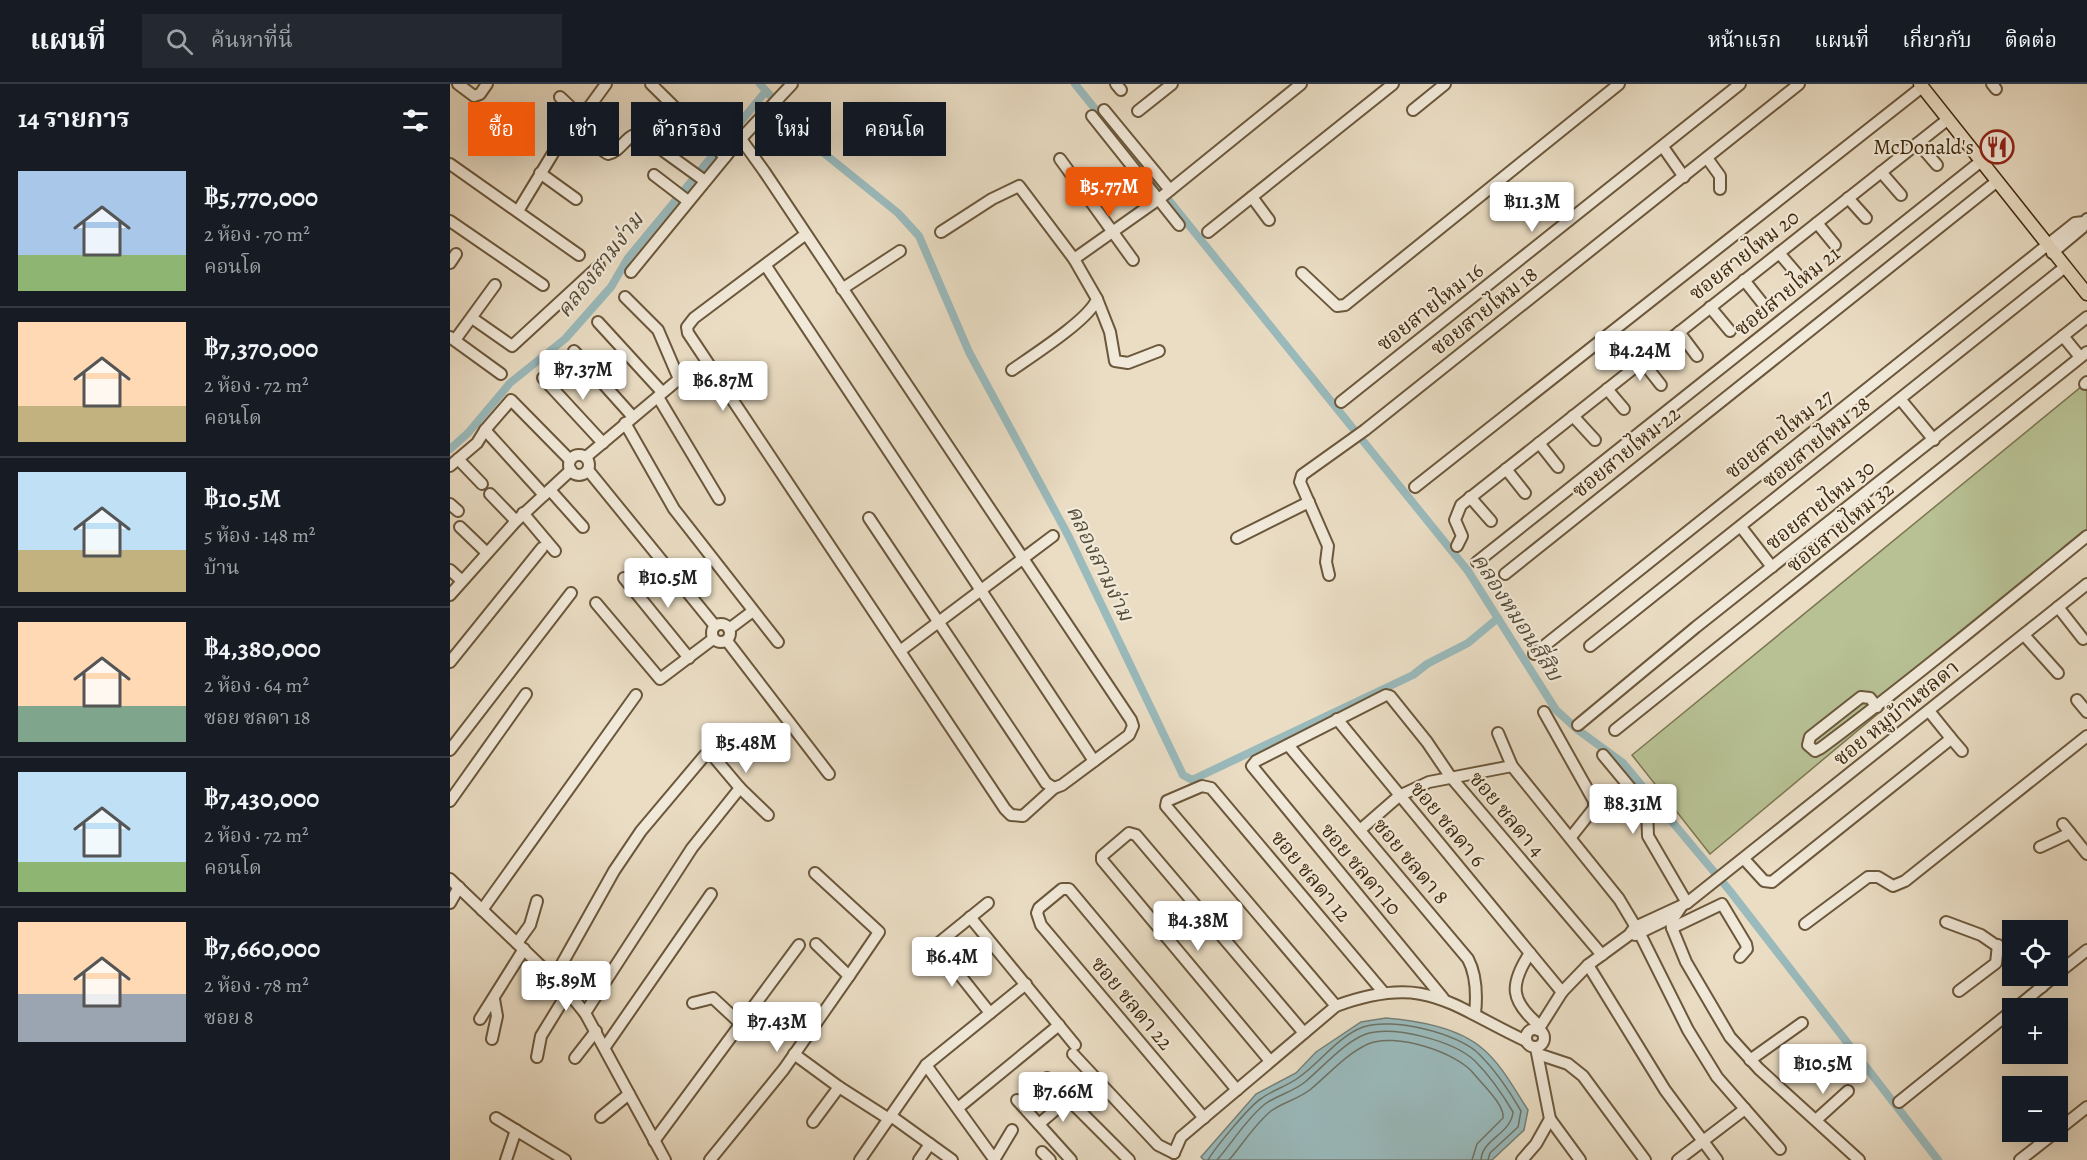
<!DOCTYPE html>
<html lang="th">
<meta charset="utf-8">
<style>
body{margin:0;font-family:Alegreya,"Noto Serif Thai",serif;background:#242831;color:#f1f3f6;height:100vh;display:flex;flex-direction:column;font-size:22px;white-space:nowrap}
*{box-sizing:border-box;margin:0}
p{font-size:20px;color:#9ea1a6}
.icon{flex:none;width:33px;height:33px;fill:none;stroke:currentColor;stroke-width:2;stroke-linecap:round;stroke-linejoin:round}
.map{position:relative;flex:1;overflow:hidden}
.drawer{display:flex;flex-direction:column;background:#171b24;width:450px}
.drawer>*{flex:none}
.guide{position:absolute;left:18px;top:18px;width:570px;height:54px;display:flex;gap:12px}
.tools{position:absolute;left:1552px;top:836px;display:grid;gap:12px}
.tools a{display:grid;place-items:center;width:66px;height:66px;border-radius:0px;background:#171b24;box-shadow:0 6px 24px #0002;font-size:30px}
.price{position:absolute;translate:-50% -51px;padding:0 14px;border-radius:6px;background:#fff;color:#222;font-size:20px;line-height:39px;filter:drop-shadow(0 2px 3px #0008)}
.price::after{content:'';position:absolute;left:50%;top:36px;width:18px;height:14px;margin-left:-9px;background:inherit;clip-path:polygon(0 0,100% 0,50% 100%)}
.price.on{background:#ea580c;color:#fff}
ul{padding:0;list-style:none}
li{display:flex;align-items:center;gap:18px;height:150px;padding:0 18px}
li+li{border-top:2px solid #363941}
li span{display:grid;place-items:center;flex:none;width:168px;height:120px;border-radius:0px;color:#555}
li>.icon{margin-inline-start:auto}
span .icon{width:72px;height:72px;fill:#fffc;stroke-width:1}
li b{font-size:26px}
h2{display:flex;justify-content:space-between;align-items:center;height:72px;padding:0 18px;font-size:26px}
.pill{padding:0 21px;border-radius:0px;background:#171b24;box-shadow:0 6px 24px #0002;font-size:21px;line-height:54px}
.pill.on{background:#ea580c;color:#fff}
header{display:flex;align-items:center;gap:36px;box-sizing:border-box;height:84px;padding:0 30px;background:#171b24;border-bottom:2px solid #363941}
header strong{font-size:28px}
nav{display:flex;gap:33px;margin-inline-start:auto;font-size:21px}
.search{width:420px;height:54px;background:#242831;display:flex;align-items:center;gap:15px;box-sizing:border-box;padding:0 21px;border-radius:0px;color:#9ea1a6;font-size:22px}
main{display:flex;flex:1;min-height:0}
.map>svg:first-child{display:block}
.grass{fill:#b7c194;stroke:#7c7650;stroke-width:1.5}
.water{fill:#9ababc;stroke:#768076;stroke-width:1.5}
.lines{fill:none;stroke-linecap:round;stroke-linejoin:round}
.shore{stroke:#6e7264;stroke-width:1.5}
.canal{stroke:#9ababc;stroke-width:8}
.minor-casing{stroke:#6b573b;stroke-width:14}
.major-casing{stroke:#412a0d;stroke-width:15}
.minor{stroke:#f1e9d9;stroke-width:10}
.major{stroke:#eaddc4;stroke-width:12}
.labels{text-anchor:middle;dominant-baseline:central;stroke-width:4.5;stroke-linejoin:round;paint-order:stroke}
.poi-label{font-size:21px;fill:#412a0d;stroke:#f1e9d9;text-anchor:end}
.street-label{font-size:21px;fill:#412a0d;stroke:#f1e9d9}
.water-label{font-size:22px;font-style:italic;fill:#574e39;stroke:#f1e9d9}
</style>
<header>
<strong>แผนที่</strong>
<div class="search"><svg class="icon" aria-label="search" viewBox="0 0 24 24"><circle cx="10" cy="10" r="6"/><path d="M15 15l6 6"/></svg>ค้นหาที่นี่</div>
<nav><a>หน้าแรก</a><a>แผนที่</a><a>เกี่ยวกับ</a><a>ติดต่อ</a></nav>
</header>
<main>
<section class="drawer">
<h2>14 รายการ<svg class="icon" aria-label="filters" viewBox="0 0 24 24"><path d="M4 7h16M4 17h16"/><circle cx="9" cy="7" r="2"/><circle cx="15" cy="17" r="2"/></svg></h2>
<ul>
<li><span style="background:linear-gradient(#a9c7e8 70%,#8fb573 0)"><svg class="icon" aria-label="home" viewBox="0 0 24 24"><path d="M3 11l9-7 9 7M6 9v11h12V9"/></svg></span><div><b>฿5,770,000</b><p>2 ห้อง · 70 m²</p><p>คอนโด</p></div></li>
<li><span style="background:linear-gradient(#ffd9b3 70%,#c2b280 0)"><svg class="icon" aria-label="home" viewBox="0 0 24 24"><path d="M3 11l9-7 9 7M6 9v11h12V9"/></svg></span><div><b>฿7,370,000</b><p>2 ห้อง · 72 m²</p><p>คอนโด</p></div></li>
<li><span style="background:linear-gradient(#bfe0f5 65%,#c2b280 0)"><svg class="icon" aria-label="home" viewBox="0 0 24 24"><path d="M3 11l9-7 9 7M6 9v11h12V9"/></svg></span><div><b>฿10.5M</b><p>5 ห้อง · 148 m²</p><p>บ้าน</p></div></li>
<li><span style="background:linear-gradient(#ffd9b3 70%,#7fa58c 0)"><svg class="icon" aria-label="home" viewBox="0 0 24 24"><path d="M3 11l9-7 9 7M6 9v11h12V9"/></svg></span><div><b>฿4,380,000</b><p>2 ห้อง · 64 m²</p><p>ซอย ชลดา 18</p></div></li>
<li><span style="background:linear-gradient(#bfe0f5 75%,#8fb573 0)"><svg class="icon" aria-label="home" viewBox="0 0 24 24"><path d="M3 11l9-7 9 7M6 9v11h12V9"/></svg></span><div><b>฿7,430,000</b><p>2 ห้อง · 72 m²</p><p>คอนโด</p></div></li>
<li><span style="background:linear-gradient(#ffd9b3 60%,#9aa5b1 0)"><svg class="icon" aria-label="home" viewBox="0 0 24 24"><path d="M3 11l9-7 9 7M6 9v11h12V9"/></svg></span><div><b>฿7,660,000</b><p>2 ห้อง · 78 m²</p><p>ซอย 8</p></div></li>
</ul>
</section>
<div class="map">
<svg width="1637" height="1076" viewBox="0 0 1637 1076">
<rect width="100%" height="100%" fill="#eaddc4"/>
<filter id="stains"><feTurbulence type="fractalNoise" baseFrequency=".00333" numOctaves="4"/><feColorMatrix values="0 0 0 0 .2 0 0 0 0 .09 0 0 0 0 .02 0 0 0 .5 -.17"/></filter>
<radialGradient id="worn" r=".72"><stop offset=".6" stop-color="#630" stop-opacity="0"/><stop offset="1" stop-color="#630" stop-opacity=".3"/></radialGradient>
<path class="grass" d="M1637,298V455L1260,770L1182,671Z"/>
<path class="water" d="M936,934C968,937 1008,943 1033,965C1051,980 1065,1006 1078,1026L1074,1046L1042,1076H754L751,1073L806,1010L846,989L866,968L911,938Z"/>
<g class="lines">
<g class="shore">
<path d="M758,1076C765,1064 800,1021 812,1014C823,1006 837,1002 848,994C870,979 887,953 913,943C942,933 1009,949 1030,971C1046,987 1060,1008 1071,1027L1068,1043L1040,1069L1038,1076"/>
<path d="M767,1076C782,1059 797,1034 815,1020C827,1011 843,1008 855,998C872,984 894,958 916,950C944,941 1004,957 1025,977C1039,991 1053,1011 1063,1028C1061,1050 1032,1055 1031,1076"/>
<path d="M779,1076C792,1061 805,1040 821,1027C833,1018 849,1015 861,1005C879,990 896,970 918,960C944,948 1007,968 1024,990C1032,1000 1055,1021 1053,1034L1027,1060L1022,1076"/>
</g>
<g class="canal">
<path d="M625,0L1018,487L1106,626L1128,646L1173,679L1280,807L1488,1076"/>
<path d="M316,7L370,66L448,129L469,152L519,268L619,453L733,691L742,696L963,591L977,580L1018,559L1048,534"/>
<path d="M0,365L18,349L60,299L115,255L161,203L178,174L316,7L310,0"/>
</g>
<defs>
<g id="minor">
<path d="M8,0L24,12L30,10L37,0"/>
<path d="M201,0L275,73"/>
<path d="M666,0L671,6"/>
<path d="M1542,0L1546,5"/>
<path d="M110,13L128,30"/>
<path d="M654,26L720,106"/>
<path d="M963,26L995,0"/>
<path d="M688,27L722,0"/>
<path d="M642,32L729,141"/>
<path d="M118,44L158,70C171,68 177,49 190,50L255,97"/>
<path d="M291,55L314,87L681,636L683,642L679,651L612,701L604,704L573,732L561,731L555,725L238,249L237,243L244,234L356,150"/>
<path d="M1468,59L1487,81"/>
<path d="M1213,63L1234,93"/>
<path d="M1257,74L1270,92V105"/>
<path d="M610,75L683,176"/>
<path d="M0,80L129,171"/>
<path d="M1431,88L1451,111"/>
<path d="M90,89L126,115"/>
<path d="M204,91L238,117"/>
<path d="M802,113L819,136"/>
<path d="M1398,114L1416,134"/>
<path d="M68,127L122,38L140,22L156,0"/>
<path d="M0,137L93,201"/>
<path d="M1367,139L1385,161"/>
<path d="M491,148L542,115L569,102L624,175L647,215C640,235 582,272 562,286"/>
<path d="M758,148L943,0"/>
<path d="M1329,169L1347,190"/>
<path d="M1602,169L1632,144L1637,135"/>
<path d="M624,175L709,115L851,0"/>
<path d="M0,179L6,170"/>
<path d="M316,182L644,677"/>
<path d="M181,188L285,61L342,0"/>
<path d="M852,189L887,222L895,221L1169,0"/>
<path d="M1294,196L1313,220"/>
<path d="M392,205L450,167"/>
<path d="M647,215L660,248L665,277L678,279L709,267"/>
<path d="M1260,223L1280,247"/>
<path d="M22,234L62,262L149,182"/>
<path d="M148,238L212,308"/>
<path d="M1229,248L1247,272"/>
<path d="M1613,252L1630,273"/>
<path d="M0,253L51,290"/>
<path d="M5,256L45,201"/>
<path d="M124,267L183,333"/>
<path d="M1192,277L1211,301"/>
<path d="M93,294L153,359"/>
<path d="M1635,300L1637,298"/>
<path d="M1157,305L1174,325"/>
<path d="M208,313L269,415"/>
<path d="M1451,316L1484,356"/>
<path d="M891,318L1290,0"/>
<path d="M1123,332L1145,356"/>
<path d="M175,339L224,425L328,558"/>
<path d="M35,346L61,316L120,376"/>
<path d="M1089,359L1108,383"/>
<circle cx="129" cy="381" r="10"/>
<path d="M136,373L229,295L208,246L175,213"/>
<path d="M8,375L32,400"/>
<path d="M0,382L27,359L35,346L94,411"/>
<path d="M1056,385L1075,409"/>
<path d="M138,386L265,542"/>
<path d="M965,403L1472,3"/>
<path d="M100,406L133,443"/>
<path d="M40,410L66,437"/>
<path d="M1020,413L1041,437"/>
<path d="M0,420L8,427"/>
<path d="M73,429L105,467"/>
<path d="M419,434L596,699L604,704"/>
<path d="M10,443L37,469"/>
<path d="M1291,443L1322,483"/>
<path d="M787,454L859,418"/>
<path d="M1007,462L1012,452L1005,436L1011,421L1497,36"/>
<path d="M1027,478L1530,78"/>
<path d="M0,486L12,497"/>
<path d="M1055,490L1546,98"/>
<path d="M879,491L876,478L878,462L850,398L852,391L915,346L1349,0"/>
<path d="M174,494L239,574"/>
<path d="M0,511L66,437L121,386"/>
<path d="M146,519L210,595L263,555"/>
<path d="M1608,523L1633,555"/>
<circle cx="271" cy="549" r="9"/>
<path d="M279,545L303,527"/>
<path d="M1574,551L1608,589"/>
<path d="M277,557L379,690"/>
<path d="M1140,562L1615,183"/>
<path d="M450,567L603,452"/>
<path d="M1084,570L1625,139L1634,138"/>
<path d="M0,578L92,464"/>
<path d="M1627,616L1637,628"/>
<path d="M1427,623L1420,614L1411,613L1360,653L1358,661L1365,667L1371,664C1462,596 1549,524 1637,452"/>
<path d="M1094,628L1144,717V724L1121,753"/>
<path d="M887,635L1112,908"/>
<path d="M1128,641L1246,543L1637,233"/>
<path d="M1165,646L1637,268"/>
<path d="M1048,649L1062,682L1169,815L1190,850L1238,946L1267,993L1330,1065"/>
<path d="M1500,653L1512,667"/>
<path d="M838,661L1018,875C1027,892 1027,911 1025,930"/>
<path d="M0,666L121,509"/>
<path d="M1153,671L1197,724L1198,752L1237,819"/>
<path d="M0,717L76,610"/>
<path d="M1613,740L1637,770"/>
<path d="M910,746L949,712L979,698L1062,682"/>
<path d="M1590,763L1620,749"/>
<path d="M1294,775L1314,797L1322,798L1497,658L1500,653L1479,627"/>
<path d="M365,789L429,848L399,892"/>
<path d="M0,795L118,908L135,929L215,1076"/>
<path d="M0,819L9,803"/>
<path d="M1231,823L1221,838L1222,844L1236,878L1280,953L1309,985L1409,1076"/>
<path d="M32,826L186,611"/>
<path d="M520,833L625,961"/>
<path d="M1496,838L1531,851L1563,873"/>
<path d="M1355,840L1418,793H1428L1443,802L1455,797L1637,652"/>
<path d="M1222,844L1272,820L1296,860L1297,865L1290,873"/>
<path d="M1185,851L1212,838L1223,828"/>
<path d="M67,859L80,841L87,817"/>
<path d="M486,861L540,929"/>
<path d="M1080,869C1059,901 1060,917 1090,942"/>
<path d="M469,875L538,819"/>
<path d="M1138,881L1215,1006L1267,1076"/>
<path d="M1608,889L1637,866"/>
<path d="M1583,891L1592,903"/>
<path d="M104,894L164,787L191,747L255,671L263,672L290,704L318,731"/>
<path d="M1509,907L1546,879L1548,861"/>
<path d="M993,914L802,682L806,677L936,611L940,612L977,658L1000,692L1152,871"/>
<path d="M243,919L263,914L292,941"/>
<path d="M886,922L716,722L717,717L752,702L761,704L934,909"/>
<path d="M1566,924L1606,891"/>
<path d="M135,929L242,764L290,704"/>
<path d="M30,935L74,865"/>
<circle cx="1085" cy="954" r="9"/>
<path d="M1088,946L1112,908L1138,881L1179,851L1185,843L1237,819L1637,500"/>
<path d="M42,955L47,932L44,915"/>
<path d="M155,963L261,810"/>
<path d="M344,970L389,1003L439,1035"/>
<path d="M623,970L708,1061L724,1069"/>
<path d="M1088,970L1118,980L1133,992L1195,1076"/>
<path d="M87,973L91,952L118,908"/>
<path d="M125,974L146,947"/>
<path d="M1300,976L1352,939"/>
<path d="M820,977L652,776V772L679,749L686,751L854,949"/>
<path d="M476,981L544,1075"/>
<path d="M597,994L679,1076"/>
<path d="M567,1016L621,1076"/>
<path d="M1449,1018L1563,926"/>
<path d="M508,1024L609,941"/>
<path d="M441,1032L502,1076"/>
<path d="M151,1033L179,1010"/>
<path d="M46,1034L115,1076"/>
<path d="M754,1034L591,841L587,829L589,824L612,805H619L787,1006"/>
<path d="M1100,1035L1130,1076"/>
<path d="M1366,1036L1398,1007"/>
<path d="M363,1038L389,1003"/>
<path d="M589,1040L618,1015"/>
<path d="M1608,1046L1637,1023"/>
<path d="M204,1057L349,861"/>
<path d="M592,1068L600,1076"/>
<path d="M724,1069L731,1053L886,922C976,889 999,921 1076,957"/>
<path d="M56,1076L66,1046"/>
<path d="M260,1076L334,985L399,892L366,860"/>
<path d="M410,1076L476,981L576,900"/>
<path d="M469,1076L480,1060"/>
<path d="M544,1076L562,1046"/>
<path d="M1072,1076L1086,1060L1100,1035L1086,964"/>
<path d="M1228,1076L1295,1025"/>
<path d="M1570,1076L1607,1047"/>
</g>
<path id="major" d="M1470,0L1637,210"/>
</defs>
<use href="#minor" class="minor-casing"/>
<use href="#major" class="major-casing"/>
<use href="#minor" class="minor"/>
<use href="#major" class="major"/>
</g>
<defs>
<symbol id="restaurant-ring" viewBox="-11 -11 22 22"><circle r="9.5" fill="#f1e9d9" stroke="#8f2418" stroke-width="1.5"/><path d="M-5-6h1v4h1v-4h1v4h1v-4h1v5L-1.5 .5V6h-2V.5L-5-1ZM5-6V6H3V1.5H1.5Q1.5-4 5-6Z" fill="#8f2418"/></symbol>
</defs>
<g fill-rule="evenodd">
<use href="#restaurant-ring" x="1528" y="44" width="38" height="38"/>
</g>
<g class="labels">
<g class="poi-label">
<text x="1524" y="63">McDonald's</text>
</g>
<g class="street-label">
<text transform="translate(1294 171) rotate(-38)">ซอยสายไหม 20</text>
<text transform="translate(1337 207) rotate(-39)">ซอยสายไหม 21</text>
<text transform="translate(980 223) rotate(-38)">ซอยสายไหม 16</text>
<text transform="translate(1034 227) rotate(-38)">ซอยสายไหม 18</text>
<text transform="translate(1329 350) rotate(-38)">ซอยสายไหม 27</text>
<text transform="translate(1366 358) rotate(-39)">ซอยสายไหม 28</text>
<text transform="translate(1176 368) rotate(-39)">ซอยสายไหม 22</text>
<text transform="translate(1370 421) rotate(-38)">ซอยสายไหม 30</text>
<text transform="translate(1390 443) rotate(-39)">ซอยสายไหม 32</text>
<text transform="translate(1446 629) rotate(-39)">ซอย หมูบ้านชลดา</text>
<text transform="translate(1057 730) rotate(50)">ซอย ชลดา 4</text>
<text transform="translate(998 740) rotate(50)">ซอย ชลดา 6</text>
<text transform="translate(961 777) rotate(50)">ซอย ชลดา 8</text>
<text transform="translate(911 785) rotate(50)">ซอย ชลดา 10</text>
<text transform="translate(861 792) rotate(50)">ซอย ชลดา 12</text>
<text transform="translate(682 919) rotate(50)">ซอย ชลดา 22</text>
</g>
<g class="water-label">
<text transform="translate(150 181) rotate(-52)">คลองสามง่าม</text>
<text transform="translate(650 479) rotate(64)">คลองสามง่าม</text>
<text transform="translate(1067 533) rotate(57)">คลองหมอนสี่สิบ</text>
</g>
</g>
<rect width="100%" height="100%" filter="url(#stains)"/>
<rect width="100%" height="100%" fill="url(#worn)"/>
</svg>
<div class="tools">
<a><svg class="icon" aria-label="locate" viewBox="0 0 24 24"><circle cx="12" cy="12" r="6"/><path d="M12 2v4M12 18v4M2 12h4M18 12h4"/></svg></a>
<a>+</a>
<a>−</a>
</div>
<b class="price on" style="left:659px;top:134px">฿5.77M</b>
<b class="price" style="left:1082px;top:149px">฿11.3M</b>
<b class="price" style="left:1190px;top:298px">฿4.24M</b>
<b class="price" style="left:133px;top:317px">฿7.37M</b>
<b class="price" style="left:273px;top:328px">฿6.87M</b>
<b class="price" style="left:218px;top:525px">฿10.5M</b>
<b class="price" style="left:296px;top:690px">฿5.48M</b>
<b class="price" style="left:1183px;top:751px">฿8.31M</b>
<b class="price" style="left:748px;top:868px">฿4.38M</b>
<b class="price" style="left:502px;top:904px">฿6.4M</b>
<b class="price" style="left:116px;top:928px">฿5.89M</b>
<b class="price" style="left:327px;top:969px">฿7.43M</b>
<b class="price" style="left:1373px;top:1011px">฿10.5M</b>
<b class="price" style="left:613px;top:1039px">฿7.66M</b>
<div class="guide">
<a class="pill on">ซื้อ</a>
<a class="pill">เช่า</a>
<a class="pill">ตัวกรอง</a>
<a class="pill">ใหม่</a>
<a class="pill">คอนโด</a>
</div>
</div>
</main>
